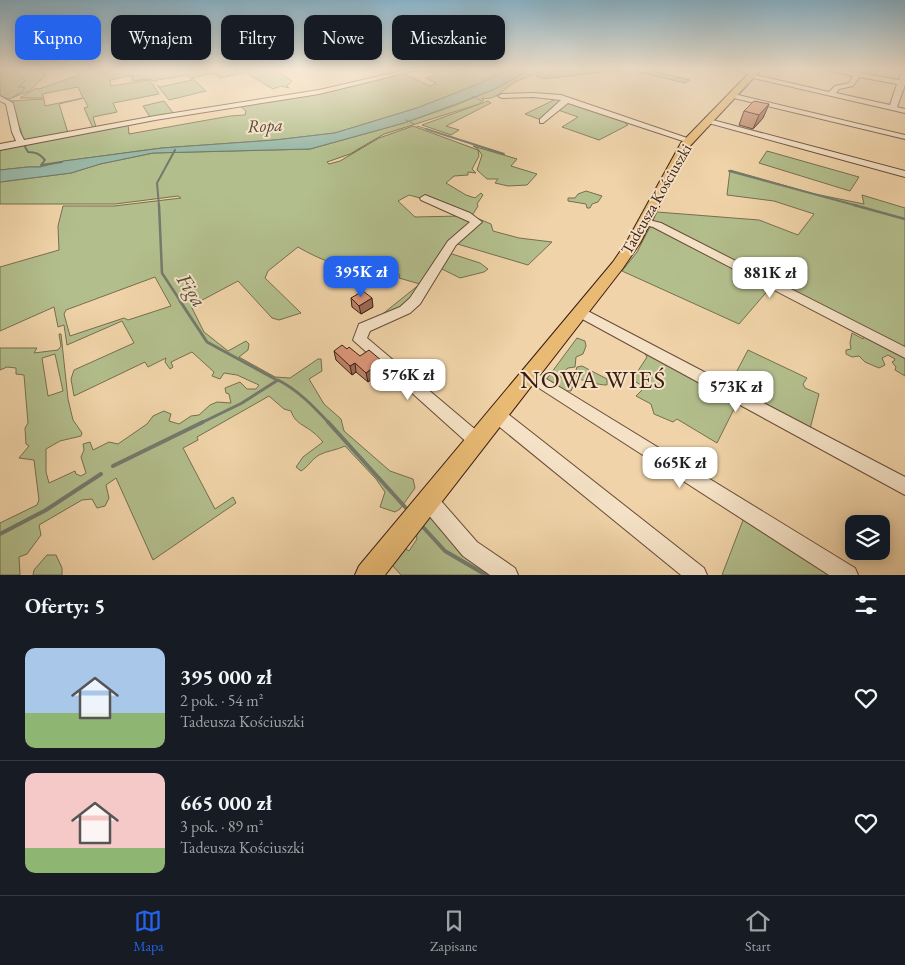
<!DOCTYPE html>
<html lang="pl">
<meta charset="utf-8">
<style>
body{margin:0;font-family:"EB Garamond",serif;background:#242831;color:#f1f3f6;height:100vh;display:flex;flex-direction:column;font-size:19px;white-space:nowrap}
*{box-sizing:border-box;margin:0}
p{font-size:16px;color:#9ea1a6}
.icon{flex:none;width:28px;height:28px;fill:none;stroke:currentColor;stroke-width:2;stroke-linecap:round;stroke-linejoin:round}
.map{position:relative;height:575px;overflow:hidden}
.side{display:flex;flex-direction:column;background:#171b24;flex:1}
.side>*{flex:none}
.banner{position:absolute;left:15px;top:15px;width:500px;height:45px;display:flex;gap:10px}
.fabs{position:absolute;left:845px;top:515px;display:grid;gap:10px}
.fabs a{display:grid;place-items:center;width:45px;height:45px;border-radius:10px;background:#171b24;box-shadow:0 2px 12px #0003;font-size:25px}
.price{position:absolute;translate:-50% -42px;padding:0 11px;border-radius:10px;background:#fff;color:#222;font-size:16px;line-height:32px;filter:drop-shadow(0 1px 2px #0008)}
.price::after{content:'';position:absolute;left:50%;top:30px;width:15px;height:11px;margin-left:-8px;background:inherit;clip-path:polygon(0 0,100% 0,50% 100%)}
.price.active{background:#2563eb;color:#fff}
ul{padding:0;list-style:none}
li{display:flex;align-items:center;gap:15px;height:125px;padding:0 25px}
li+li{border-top:1px solid #363941}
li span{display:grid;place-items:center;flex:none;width:140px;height:100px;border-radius:10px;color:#555}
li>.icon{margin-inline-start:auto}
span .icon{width:60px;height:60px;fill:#fffc;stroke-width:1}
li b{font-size:21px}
h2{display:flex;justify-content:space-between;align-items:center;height:60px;padding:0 25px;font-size:21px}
.tag{padding:0 18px;border-radius:10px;background:#171b24;box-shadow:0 2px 12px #0003;font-size:18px;line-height:45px}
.tag.active{background:#2563eb;color:#fff}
.menu{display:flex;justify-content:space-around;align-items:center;height:70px;border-top:1px solid #363941;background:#171b24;font-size:14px;color:#9ea1a6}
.menu a{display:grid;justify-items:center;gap:2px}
.menu .active{color:#2563eb}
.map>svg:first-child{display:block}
.green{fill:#b3be8d;stroke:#776e50;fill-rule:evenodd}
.water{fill:#9ab8a7;stroke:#747a6c}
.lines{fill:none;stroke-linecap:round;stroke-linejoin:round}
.stream-far4{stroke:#747a6c;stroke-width:1}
.stream-far3{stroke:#747a6c;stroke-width:2}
.stream-far2{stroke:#747a6c;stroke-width:2.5}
.stream-far1{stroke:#747a6c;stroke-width:3}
.stream{stroke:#747a6c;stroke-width:4}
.minor-casing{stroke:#684b38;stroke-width:2}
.major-casing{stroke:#3b1e13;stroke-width:2}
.minor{fill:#f5e2c6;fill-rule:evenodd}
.major{fill:#e8ba74;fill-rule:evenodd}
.wall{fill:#bd8368;stroke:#3b1e13}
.shaded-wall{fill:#9a6a55;stroke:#3b1e13}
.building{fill:#dc9879;stroke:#3b1e13}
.labels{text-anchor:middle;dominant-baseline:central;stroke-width:4;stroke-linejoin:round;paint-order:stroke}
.far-street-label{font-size:16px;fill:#3b1e13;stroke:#f5e2c6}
.far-water-label{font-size:18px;font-style:italic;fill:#584c3f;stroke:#f5e2c6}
.water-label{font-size:21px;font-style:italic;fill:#584c3f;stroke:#f5e2c6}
.near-neighbourhood-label{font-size:25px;letter-spacing:1px;fill:#3b1e13;stroke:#f5e2c6}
</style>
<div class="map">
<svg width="905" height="575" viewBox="0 0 905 575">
<rect width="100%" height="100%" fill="#f0d3a8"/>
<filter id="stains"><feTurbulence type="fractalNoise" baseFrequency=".004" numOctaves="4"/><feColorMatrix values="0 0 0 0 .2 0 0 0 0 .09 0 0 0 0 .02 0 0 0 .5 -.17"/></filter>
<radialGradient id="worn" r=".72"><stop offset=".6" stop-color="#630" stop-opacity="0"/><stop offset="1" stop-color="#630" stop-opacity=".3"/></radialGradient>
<g class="green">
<path d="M0,69H47L41,70L46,75L29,91L9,99L0,96Z"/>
<path d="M74,69H221L229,76L232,74L226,69H274L292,81L287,86L289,88L281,86L273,89L246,73L219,78L214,73L192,78L206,91L169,100L157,85L160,87L192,80L188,75L157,80L156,82L149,79L132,81L133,75L110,80L111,86L150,80L159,94L113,103L117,112L93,117L96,127L150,117L143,106L164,101L174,114L41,139L24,140C16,128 18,114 11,101L44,99L45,106L83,98L78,87L42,94L44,98H20L36,88L39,89L79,75ZM84,98L88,107L84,108L93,128L68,133L59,104Z"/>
<path d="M423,69H511L471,87L417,108L335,133L275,140L162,148L64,161L40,167H28L0,170V149L128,124L129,134L230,116L245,115L246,111L240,106L402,73L430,86L436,83L426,78L436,75Z"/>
<path d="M531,69H544C535,75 528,77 519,80C506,85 497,102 482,98L484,100L479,104L384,134L350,154L327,162L329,164L340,161L379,138L413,126L478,150L479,156L472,169L476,173L468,172V175L454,176L446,183L466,195L475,198L481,193L483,195L477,204L478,206L473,214L470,215L425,197L420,198L409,195L398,201L415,217L460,216L473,221L454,238L413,301L370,324L420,284L399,278L400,275L385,269L383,270L373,267L368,273C343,268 320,260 298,247L268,271L265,278L301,313L279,320L272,318L238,281L191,306L204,332L228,351L246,341L249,344L248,350L239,357L275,377L290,378L318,359H321L322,371L309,379L324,404L341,419L344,431L390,471L413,479L415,488L400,509L395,512L380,507L385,492L376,479L345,446C337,450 326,451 319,455C311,460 309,466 301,471L296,467L303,457L323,442C320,439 317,435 314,433C305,425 295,424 291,411L284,409L269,396L197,437L198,440L183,448L215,509L233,497L236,503L153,560L116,478L106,485L109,498L105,506L97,508L92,499L82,500L39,525L41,535L27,554L19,557L20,575H0V523L37,505L39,500L34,460L19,458L29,446L26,444L25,428L28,423L24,375L16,374V368L7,367L0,370V348H37L34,353L58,350L61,346L59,334H61L68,399L73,420L82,433L81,436L60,441L46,449V472L49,483L75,471L76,474L81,476L86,473L81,457L84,450L83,444L90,442L93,450L109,442L118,444L147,424L153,416L164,411L171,414L169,421L179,424L191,416L199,415L210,405L217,402L231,403L229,394L226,393L225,388L240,382L247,389H256L259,385L237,375L224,373L220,379L212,376L214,372L192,352L171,362L173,367L170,369L165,362L166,358L148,367L145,362L74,396L71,379L74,370L134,343L122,321L67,345L64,325L58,327L54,307L0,331V267L59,250L58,226L63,206H114L181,198L178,196L115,204H0V182L71,173L100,164L153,153L310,149L404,123L456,105L495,89ZM155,277L171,306L128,320L124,318L70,336L64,314L66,310ZM55,354L63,391L48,396L42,358Z"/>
<path d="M548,69H656L653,71L690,80L685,83L627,69L543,79L536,76Z"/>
<path d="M556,99H562L541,120L525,114Z"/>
<path d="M488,101L491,103L446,126L459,130L451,135L422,125Z"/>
<path d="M569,103L628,121L625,123L628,125L599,140L562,127L578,117L558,110L564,104Z"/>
<path d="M473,146L517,159L511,166L537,174L527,185L508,186L495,183L498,179H487L477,170L482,155L477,148Z"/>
<path d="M767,151L859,177L850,191L759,163Z"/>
<path d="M730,170L815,194L864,204L862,195L905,208V376L895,370L896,367L892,362L894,361L895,359L888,355L882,358L885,365L879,368L865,362L859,356L852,357L846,354V350L851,349L850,343L852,333L863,339L866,334L652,222L657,212L759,220L798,235L814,214L774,201L727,195Z"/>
<path d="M586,191L602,196L598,202L592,204L590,208H587L586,204L568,201V198H575L578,194Z"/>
<path d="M479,219L491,224L493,231L519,238L552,242L528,265L454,243Z"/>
<path d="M650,227L656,228L770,288L739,324L622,271L637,252Z"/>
<path d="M449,253L480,263L488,269L484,272L460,278L440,268Z"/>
<path d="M577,338L585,341L586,346L583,354L576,357L575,367L568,368L559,376L574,384L571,391H566L546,380Z"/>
<path d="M748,350L807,378L803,384L805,388L819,394L810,429L728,388Z"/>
<path d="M643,351L739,399L717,443L677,419L673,422L654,414L651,404L636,396L645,387L632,380L647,357Z"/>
<path d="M582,366L607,379V385C597,385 588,381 578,379L575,374L577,367Z"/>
<path d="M432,515L498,575H401L392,565L403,547L409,551L417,539L416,532Z"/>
<path d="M745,515L834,575H722Z"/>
<path d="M47,555H56L62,568V575H33L34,570Z"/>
</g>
<path class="water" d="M511,69H531L495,89L456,104L404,123L310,149L153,153L100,164L71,173L0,182V170L28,167H40L64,161L162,148L275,140L335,133L417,108L471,87Z"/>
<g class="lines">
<g class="stream-far4">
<path d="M9,69H12L10,71H18L25,81L18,87H24V90L10,99"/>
<path d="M472,96L482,101"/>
<path d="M12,101L20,130"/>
<path d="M406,120L414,124"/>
<path d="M417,126L430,130"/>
</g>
<g class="stream-far3">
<path d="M20,129L22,137"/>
<path d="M426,129L504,154"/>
<path d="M24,145L28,152C36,152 40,154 45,160L41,165L62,162"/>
<path d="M729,171L858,206"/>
<path d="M159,206L157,183L175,150"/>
</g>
<g class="stream-far2">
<path d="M159,205L162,273L181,302"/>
<path d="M854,205L905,219"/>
</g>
<g class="stream-far1">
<path d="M180,301L207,342L275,379"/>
<path d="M201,423L242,403L278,380C298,390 314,407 329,423"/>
</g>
<g class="stream">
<path d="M328,422L405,507"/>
<path d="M113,466L203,422"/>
<path d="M422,526L445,551L486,575"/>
<path d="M0,534L46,510L101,474"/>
</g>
<defs>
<g id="minor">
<path d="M410,69H421L319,94L155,120L0,150V144L16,141L12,132L6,104L0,101V96L13,103L20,132L24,140L155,116L319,90Z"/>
<path d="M731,69L754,71L757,73L755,75L829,92L835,86L849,83L853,76L824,69L855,72L857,69H863L861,73L899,80L902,70L905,69V85L897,107L905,109V113L749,77L750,74ZM859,77L897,84L890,105L836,93L839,89L853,86Z"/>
<path d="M533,93L561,95L693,140L686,142L568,103L543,123H540V119L561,100L533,97L502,98L498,96L502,94Z"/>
<path d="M730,93L905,135V139L730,97Z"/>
<path d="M705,118L905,171V177L705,122Z"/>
<path d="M425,195L470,213L482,222L456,245L420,304L410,313L370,331L367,338L483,436L485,441L483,446L477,449L471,446L353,340L359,324L400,307L410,298L448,241L470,222L421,200L420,198Z"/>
<path d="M645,219L661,223L905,347V358L653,227L641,224L640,222Z"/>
<path d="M580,307L905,477V495L575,315L573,312L575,309Z"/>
<path d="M530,369L855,568L858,575H829L525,379L523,375L525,371Z"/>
<path d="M497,408L503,410L704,568L707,575H681L491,420L489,415L491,410Z"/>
<path d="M428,491L435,494L477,542L515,568L518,575H490L463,556L421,506L419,500L421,494Z"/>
</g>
<path id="major" d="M753,69H762L690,146L640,243L623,268L385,575H355L359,566L613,262L626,243L681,143Z"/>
</defs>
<use href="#minor" class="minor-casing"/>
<use href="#major" class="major-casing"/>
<use href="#minor" class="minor"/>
<use href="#major" class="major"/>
</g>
<g class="wall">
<path d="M769,104L763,118L753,129L739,125L744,111Z"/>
<path d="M351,298L373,307L361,314L352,307Z"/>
<path d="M334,351L382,361L383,370L368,382L356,372L352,375L336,360Z"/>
</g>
<g class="shaded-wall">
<path d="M769,104L763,118L753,129L759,115Z"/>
<path d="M372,298L373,307L361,314L359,306Z"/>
<path d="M382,361L383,370L368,382L366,373Z"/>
<path d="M355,363L356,372L352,375L350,366Z"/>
</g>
<g class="building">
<path d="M754,101L769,104L759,115L744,111Z"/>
<path d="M363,291L372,298L359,306L351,298Z"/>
<path d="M342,345L347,349L349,347L360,356L369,350L382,361L366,373L355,363L350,366L334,351Z"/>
</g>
<linearGradient id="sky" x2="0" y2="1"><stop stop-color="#89b6ce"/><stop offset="0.46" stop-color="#f8ebd8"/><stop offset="1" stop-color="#f8ebd8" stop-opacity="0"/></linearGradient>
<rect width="905" height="150" fill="url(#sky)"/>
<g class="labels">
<g class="far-street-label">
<text transform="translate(656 199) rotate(-60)">Tadeusza Kościuszki</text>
</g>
<g class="far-water-label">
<text transform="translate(265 125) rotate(-3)">Ropa</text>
</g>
<g class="water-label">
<text transform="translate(192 290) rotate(57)">Figa</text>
</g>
<g class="near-neighbourhood-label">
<text x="593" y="379">NOWA WIEŚ</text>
</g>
</g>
<rect width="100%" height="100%" filter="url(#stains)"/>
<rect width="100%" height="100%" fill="url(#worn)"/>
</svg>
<div class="fabs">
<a><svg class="icon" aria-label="layers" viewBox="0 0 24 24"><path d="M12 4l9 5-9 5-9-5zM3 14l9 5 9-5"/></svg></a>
</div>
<b class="price active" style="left:361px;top:298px">395K zł</b>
<b class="price" style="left:770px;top:299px">881K zł</b>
<b class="price" style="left:408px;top:401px">576K zł</b>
<b class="price" style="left:736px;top:413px">573K zł</b>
<b class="price" style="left:680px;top:489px">665K zł</b>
<div class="banner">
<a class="tag active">Kupno</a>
<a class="tag">Wynajem</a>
<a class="tag">Filtry</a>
<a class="tag">Nowe</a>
<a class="tag">Mieszkanie</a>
</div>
</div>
<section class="side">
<h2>Oferty: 5<svg class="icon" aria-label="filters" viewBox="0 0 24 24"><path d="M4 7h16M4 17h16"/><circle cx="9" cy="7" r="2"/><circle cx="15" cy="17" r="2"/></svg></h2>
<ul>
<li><span style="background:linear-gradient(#a9c7e8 65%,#8fb573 0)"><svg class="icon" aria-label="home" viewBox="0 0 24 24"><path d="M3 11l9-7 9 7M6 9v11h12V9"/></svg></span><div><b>395 000 zł</b><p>2 pok. · 54 m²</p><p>Tadeusza Kościuszki</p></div><svg class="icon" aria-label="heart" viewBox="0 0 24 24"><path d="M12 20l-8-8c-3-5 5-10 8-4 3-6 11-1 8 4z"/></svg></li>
<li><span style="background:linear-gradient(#f6c9c9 75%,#8fb573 0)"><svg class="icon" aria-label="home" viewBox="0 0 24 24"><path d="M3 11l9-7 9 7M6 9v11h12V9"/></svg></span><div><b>665 000 zł</b><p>3 pok. · 89 m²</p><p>Tadeusza Kościuszki</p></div><svg class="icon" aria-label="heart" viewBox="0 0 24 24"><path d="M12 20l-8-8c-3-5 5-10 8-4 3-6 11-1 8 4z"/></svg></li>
</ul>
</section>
<nav class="menu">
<a class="active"><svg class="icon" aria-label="map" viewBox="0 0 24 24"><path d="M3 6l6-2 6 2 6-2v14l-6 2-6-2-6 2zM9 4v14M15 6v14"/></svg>Mapa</a>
<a><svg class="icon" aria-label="saved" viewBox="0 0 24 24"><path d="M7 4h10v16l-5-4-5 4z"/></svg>Zapisane</a>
<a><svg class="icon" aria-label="home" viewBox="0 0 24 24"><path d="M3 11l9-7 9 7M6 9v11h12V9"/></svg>Start</a>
</nav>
